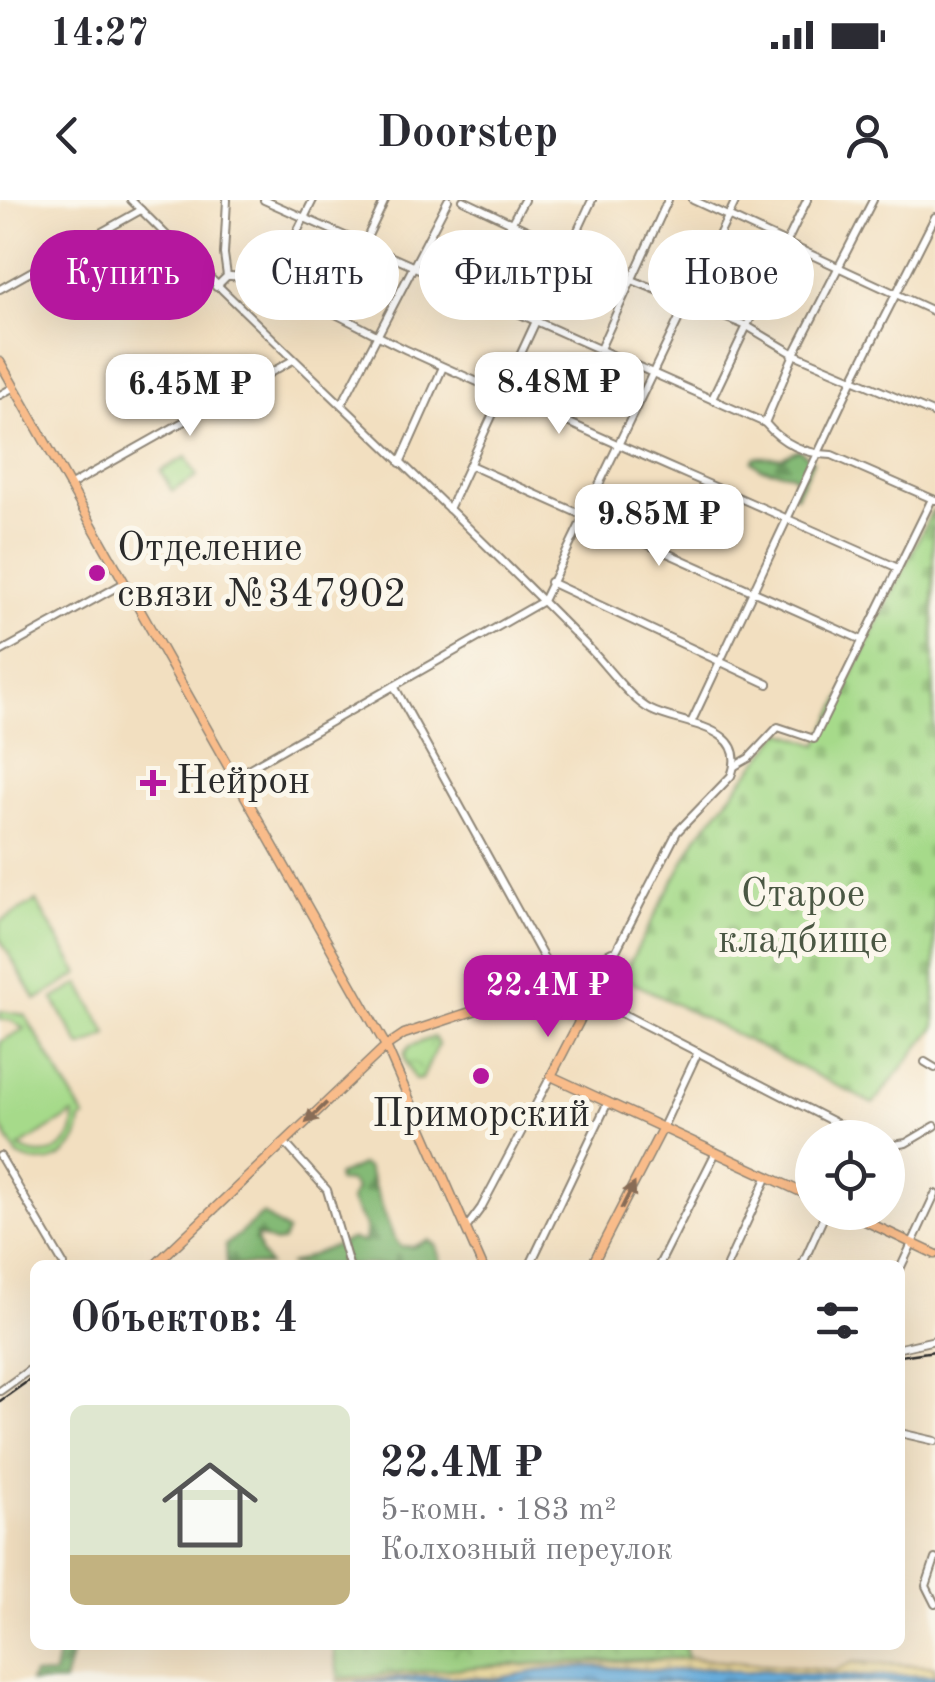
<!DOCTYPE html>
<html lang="ru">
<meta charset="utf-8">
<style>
body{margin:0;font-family:"Old Standard TT",serif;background:#f2f2f3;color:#2b2b33;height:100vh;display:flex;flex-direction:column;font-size:38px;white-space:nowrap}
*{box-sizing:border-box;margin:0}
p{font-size:32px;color:#7c7c81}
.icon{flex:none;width:55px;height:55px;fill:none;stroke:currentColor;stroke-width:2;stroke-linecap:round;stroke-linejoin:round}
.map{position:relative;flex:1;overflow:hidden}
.side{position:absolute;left:30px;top:1060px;width:875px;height:390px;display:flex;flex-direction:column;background:#fff;border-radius:15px;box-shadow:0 10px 40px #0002}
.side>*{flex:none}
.banner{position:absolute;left:30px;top:30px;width:875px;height:90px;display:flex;gap:20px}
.tools{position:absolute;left:795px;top:920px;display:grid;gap:20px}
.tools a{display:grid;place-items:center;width:110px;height:110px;border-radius:50%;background:#fff;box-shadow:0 10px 40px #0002;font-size:50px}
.price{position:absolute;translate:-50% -85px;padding:0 22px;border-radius:20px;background:#fff;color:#222;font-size:32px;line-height:65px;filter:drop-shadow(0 2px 5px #0008)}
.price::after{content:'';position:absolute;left:50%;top:60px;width:30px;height:22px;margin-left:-15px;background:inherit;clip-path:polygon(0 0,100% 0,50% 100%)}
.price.on{background:#b5179e;color:#fff}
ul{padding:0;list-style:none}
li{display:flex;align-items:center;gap:30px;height:250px;padding:0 40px}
li span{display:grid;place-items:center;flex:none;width:280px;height:200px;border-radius:15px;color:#555}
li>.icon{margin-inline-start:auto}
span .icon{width:120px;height:120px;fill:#fffc;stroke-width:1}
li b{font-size:42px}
h2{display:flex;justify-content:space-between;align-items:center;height:120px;padding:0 40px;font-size:42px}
.chip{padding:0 35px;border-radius:45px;background:#fff;box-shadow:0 10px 40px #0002;font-size:35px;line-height:90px}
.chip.on{background:#b5179e;color:#fff}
.status{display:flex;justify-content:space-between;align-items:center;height:70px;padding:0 50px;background:#fff;direction:ltr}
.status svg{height:28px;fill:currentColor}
header{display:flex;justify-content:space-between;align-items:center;height:130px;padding:0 40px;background:#fff;font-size:45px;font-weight:600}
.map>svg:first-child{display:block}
.forest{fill:url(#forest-firs);stroke:#587250;stroke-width:2.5}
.sand{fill:url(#sand-dots);stroke:#8c8264;stroke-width:2.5}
.cemetery{fill:url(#cemetery-stones);stroke:#68825a;stroke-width:2.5}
.park{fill:url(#park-crowns);stroke:#68825a;stroke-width:2.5}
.pitch{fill:#a6da8a;stroke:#68825a;stroke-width:2.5;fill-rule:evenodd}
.water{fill:url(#water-ripples);stroke:#4a6e86;stroke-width:2.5}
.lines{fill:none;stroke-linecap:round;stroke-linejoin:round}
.minor-casing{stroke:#8e8576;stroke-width:10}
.major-casing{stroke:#8e8576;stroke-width:11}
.minor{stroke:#fff;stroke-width:6}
.major{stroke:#f9bc8a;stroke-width:8}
.tram{stroke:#2b2b2b;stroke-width:2.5}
.oneway{fill:#886c56}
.poi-dot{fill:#b5179e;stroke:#fbf7ec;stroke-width:4}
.labels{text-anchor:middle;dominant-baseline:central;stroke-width:10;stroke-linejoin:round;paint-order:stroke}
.poi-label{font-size:40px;fill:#2b2b2b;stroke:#fbf7ec;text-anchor:start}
.park-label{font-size:40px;fill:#4a5743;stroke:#fbf7ec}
</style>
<div class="status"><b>14:27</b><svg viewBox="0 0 49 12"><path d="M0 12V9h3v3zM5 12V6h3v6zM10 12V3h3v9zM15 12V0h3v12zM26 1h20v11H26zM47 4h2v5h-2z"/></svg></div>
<header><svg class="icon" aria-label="back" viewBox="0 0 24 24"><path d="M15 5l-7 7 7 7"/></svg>Doorstep<svg class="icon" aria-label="person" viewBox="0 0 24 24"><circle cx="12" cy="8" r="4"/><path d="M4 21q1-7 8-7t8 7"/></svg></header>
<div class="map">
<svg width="935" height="1482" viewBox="0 0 935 1482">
<defs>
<pattern id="forest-firs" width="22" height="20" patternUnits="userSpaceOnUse" patternTransform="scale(2.5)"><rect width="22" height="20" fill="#84ba76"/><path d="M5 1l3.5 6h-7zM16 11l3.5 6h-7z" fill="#6c9761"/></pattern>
<pattern id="sand-dots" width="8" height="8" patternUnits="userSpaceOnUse" patternTransform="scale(2.5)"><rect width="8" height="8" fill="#eeda9e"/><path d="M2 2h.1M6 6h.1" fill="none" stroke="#cb8" stroke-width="1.8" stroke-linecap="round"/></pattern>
<pattern id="cemetery-stones" width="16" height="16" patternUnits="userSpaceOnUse" patternTransform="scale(2.5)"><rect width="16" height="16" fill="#a6da8a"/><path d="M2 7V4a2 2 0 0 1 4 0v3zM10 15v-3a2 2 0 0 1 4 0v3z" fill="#8fbb77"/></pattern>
<pattern id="park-crowns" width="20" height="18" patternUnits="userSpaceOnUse" patternTransform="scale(2.5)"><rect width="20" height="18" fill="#a6da8a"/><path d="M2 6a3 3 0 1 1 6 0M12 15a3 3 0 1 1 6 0" fill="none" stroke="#8fbb77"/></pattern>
<pattern id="water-ripples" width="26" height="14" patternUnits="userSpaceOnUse" patternTransform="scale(2.5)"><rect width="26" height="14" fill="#6ab1e1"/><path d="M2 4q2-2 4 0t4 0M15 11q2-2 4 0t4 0" fill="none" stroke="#5790b7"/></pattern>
</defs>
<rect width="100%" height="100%" fill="#fbf7ec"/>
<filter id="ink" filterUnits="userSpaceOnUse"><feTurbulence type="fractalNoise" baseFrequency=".01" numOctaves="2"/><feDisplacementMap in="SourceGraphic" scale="20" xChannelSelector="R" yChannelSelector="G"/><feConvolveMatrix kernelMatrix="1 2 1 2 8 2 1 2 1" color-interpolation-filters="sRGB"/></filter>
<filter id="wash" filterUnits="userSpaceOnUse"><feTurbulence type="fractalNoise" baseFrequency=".0048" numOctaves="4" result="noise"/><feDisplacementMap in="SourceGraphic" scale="40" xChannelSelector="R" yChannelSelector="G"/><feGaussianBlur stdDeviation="2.25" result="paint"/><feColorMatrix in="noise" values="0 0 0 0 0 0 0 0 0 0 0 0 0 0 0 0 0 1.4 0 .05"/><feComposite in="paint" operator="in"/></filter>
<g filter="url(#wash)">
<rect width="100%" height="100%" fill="#f2dfc0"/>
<g class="forest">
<path d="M799,249L813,261L796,296L793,295L796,280L792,274L760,268L752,261L755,257H782Z"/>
<path d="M361,965L367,968L393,1036L400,1046L413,1047L428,1040L435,1044L442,1065H288L351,1039L364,1042L366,1027L350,1000L356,989L350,982L338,981L337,976Z"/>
<path d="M263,1014L287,1032L283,1041L275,1043L256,1035L261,1054L269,1065H227L226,1045Z"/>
<path d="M60,1445H70L71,1457L64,1482H30L33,1475L54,1474Z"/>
</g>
<path class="sand" d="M687,1458L835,1471L853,1462L935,1467V1476C878,1476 817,1478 761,1470L745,1473L707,1468L666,1471L587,1466L538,1471L494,1479L425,1476L337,1482L339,1478L501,1465Z"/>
<path class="cemetery" d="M933,309L935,827L873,904L622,777L697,637L782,532L818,545Z"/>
<g class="park">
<path d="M186,257L197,277L172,291L161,271Z"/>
<path d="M601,766L602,771L584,805L577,792L562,784L592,768Z"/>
<path d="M434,837L438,844L422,879L415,880L405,860V852L410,846Z"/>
<path d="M333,1445H685L687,1458L501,1465L339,1478Z"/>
</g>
<g class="pitch">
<path d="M36,701L79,774L36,800L0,739V722Z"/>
<path d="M80,784L108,835L81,847L53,799Z"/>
<path d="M0,811L25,815L85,918L81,920C79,954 49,972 18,956L0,925V842L24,829L12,821L0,819ZM73,914C79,946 46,965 19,947Z"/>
</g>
<path class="water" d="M587,1466L666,1471L707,1468L745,1473L761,1470C817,1478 878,1476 935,1476V1482H355L425,1476L494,1479L538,1471Z"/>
</g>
<g filter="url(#ink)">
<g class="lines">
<defs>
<g id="minor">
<path d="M131,0C283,152 442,297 592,451C607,467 632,501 651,510C680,525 751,525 731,576L677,632L580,821"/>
<path d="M264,0L765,223C782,243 805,254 832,255L935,300"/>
<path d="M463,0L632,80L747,126L794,154L935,214"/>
<path d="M693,0L935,112"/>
<path d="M364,44L385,0"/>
<path d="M227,76C271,73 364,131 409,151C571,225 735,295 898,368"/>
<path d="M271,84L313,0"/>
<path d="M216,87L227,76L224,54L227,0"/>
<path d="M0,89L141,10"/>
<path d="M473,94L524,0"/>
<path d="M600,149L668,0"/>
<path d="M0,195L14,187"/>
<path d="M712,199L807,0"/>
<path d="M342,204L448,0"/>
<path d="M765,223L794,154L873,0"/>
<path d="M400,263L443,167"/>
<path d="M470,265L862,440"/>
<path d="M69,286L293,160"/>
<path d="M449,309L592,0"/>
<path d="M550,382L768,484"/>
<path d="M0,452L124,383"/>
<path d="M394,486L557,782"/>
<path d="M691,523L853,179L935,17"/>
<path d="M735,566L749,558L778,527L814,539L932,299"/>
<path d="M234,577L543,401L736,0"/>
<path d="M546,787L612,752"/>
<path d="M592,798L865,938"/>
<path d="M925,862L935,868"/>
<path d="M663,927L698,852"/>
<path d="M285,943L327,990L349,1065"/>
<path d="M888,946L906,943L935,926"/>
<path d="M0,956L64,1065"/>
<path d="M467,1027L481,1008L551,876"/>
<path d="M530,1065L608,902"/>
<path d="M659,1065L716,952"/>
<path d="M727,1065L768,976"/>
<path d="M802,1065L826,1012"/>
<path d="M900,1069L935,994"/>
<path d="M900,1148L935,1140"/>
<path d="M0,1191L35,1166"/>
<path d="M900,1233L935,1241"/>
<path d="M935,1359L926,1386L935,1404"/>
</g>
<g id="major">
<path d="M0,162L386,846L482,1065"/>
<path d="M846,1012L935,1054"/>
<path d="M155,1065L386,846L404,834L546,787C567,792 572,802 579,822L551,876L812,997"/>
<path d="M592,1065L663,927"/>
</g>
</defs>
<use href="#minor" class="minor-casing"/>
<use href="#major" class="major-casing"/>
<use href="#minor" class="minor"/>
<use href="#major" class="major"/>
<g class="tram">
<path d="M900,1156L935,1151"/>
<path d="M0,1201L35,1176"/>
</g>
</g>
<defs><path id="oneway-solid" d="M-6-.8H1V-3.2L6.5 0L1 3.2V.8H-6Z" transform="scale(2.5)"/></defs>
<g class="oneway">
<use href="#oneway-solid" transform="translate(316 913) rotate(136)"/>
<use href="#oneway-solid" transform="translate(628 996) rotate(-63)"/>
</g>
</g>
<g class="poi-dot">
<circle cx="97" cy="373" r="10"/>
<path d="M148 568h10v10h10v10h-10v10h-10v-10h-10v-10h10z"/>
<circle cx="481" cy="876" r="10"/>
</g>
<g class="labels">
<g class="poi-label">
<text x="117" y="350">Отделение<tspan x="117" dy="46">связи №347902</tspan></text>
<text x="176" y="583">Нейрон</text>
<text x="481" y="916" text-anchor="middle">Приморский</text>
</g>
<g class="park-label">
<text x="803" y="696">Старое<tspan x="803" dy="46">кладбище</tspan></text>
</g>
</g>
</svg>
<div class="tools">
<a><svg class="icon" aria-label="locate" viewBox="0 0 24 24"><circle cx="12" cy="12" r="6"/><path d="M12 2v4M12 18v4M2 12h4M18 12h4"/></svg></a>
</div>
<b class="price" style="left:559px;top:237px">8.48M ₽</b>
<b class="price" style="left:190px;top:239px">6.45M ₽</b>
<b class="price" style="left:659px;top:369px">9.85M ₽</b>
<b class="price on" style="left:548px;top:840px">22.4M ₽</b>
<div class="banner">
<a class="chip on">Купить</a>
<a class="chip">Снять</a>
<a class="chip">Фильтры</a>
<a class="chip">Новое</a>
</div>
<section class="side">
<h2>Объектов: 4<svg class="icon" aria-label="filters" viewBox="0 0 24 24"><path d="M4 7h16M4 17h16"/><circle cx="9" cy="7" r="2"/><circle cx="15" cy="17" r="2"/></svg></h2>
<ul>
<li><span style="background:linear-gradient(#dfe7d0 75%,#c2b280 0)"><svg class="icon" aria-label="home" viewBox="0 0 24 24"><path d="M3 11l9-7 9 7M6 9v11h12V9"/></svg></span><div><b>22.4M ₽</b><p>5-комн. · 183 m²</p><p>Колхозный переулок</p></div></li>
</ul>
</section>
</div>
